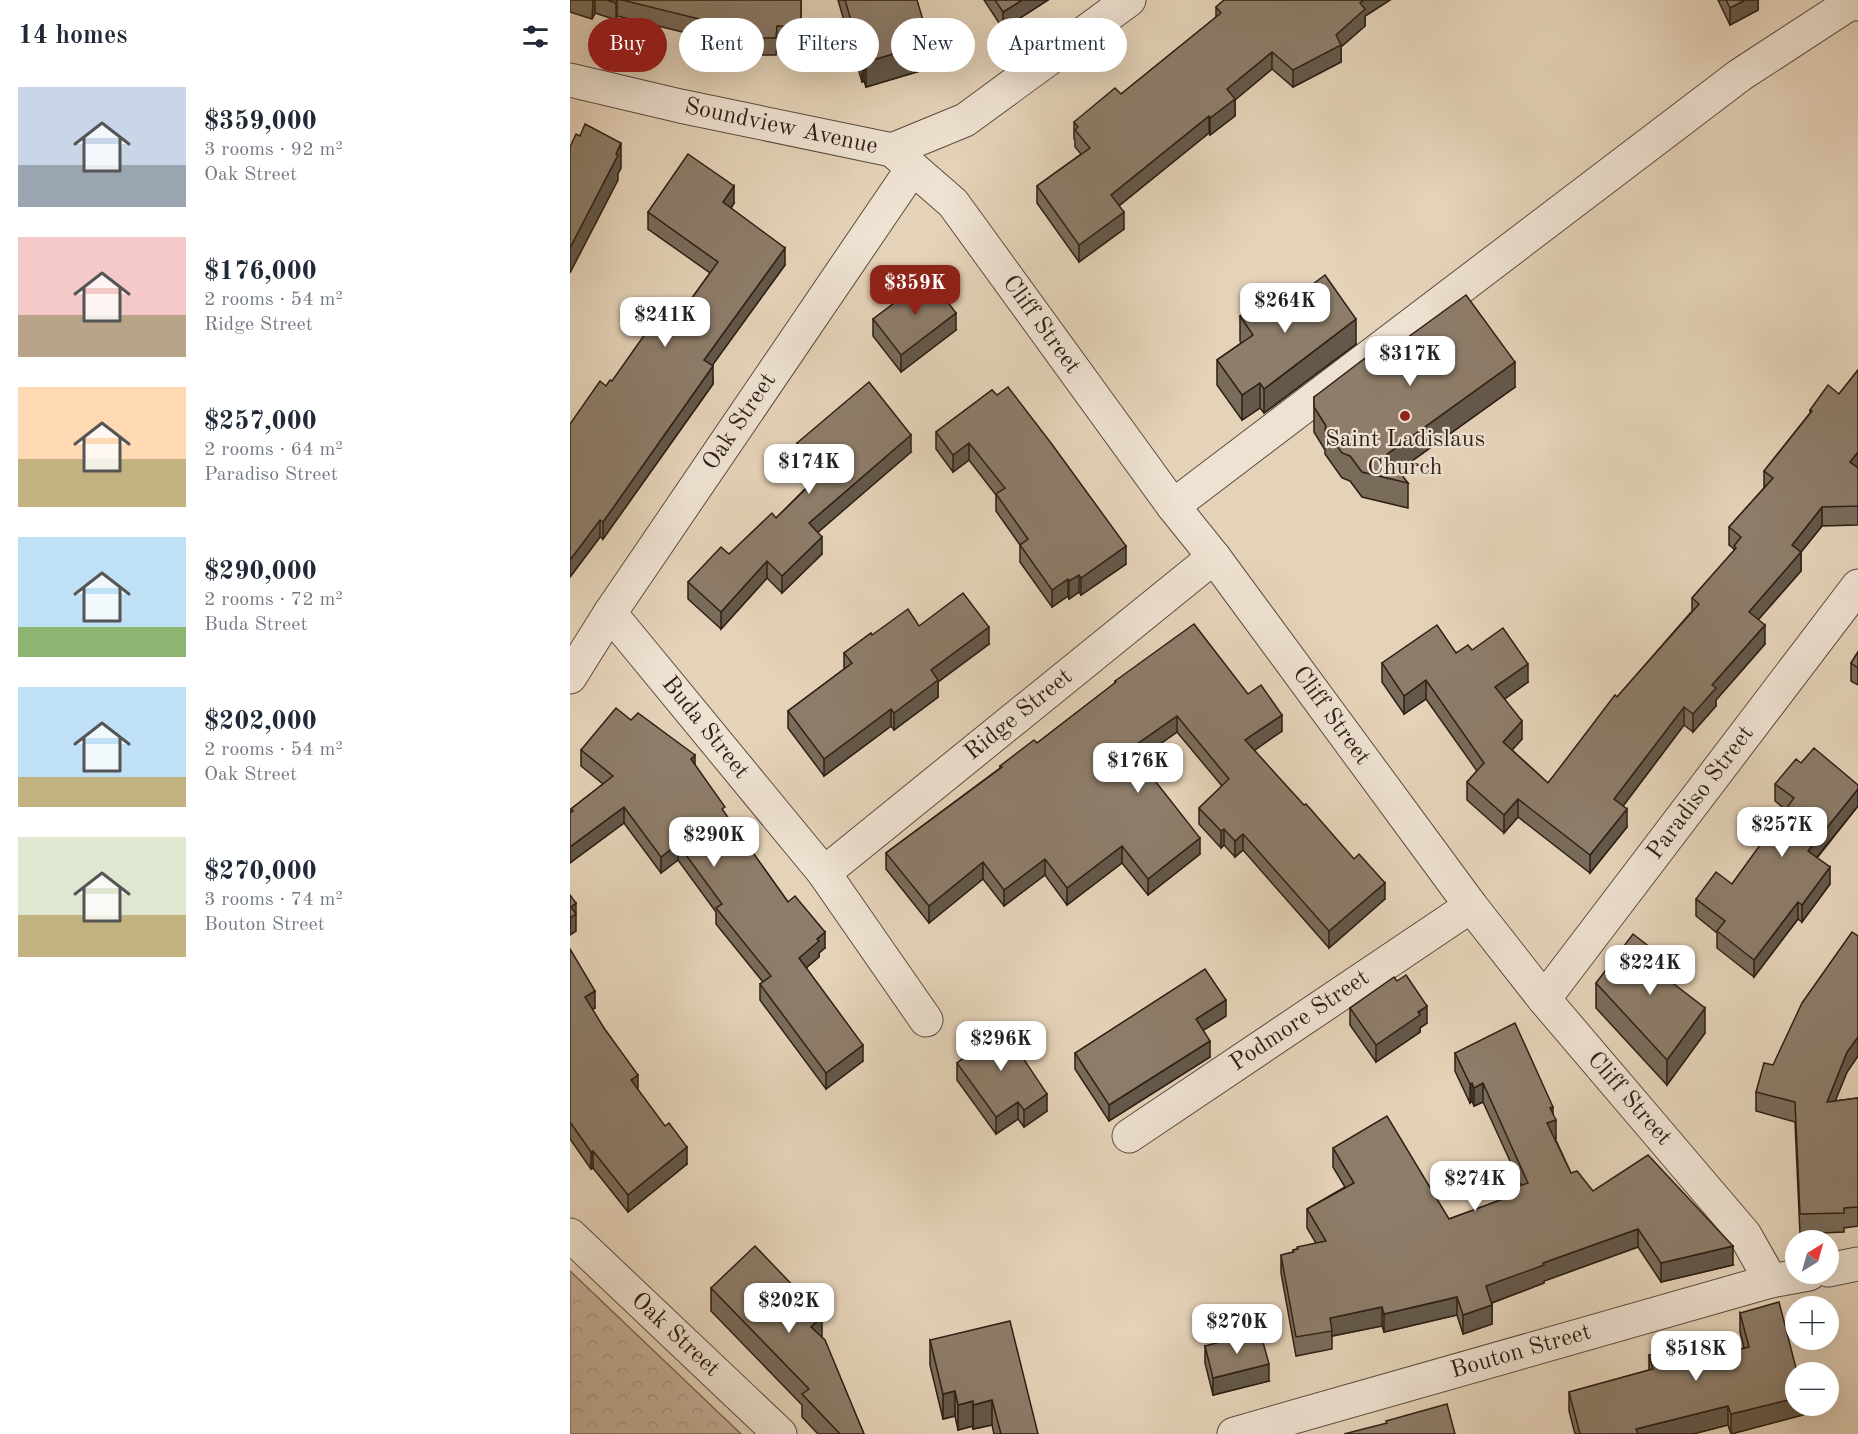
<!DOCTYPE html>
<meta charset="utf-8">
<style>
body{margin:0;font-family:"Old Standard TT",serif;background:#f2f2f3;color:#1f2937;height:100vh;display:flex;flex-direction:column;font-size:22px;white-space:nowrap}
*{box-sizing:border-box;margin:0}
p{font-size:20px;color:#747a83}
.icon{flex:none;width:33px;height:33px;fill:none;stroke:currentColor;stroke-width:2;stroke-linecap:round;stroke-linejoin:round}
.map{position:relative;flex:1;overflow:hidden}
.sheet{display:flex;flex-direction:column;background:#fff;width:570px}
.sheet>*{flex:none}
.guide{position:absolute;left:18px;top:18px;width:570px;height:54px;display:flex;gap:12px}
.needle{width:39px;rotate:37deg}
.buttons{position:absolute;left:1215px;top:1230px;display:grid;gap:12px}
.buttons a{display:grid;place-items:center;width:54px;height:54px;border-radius:50%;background:#fff;box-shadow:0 6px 24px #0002;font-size:30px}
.price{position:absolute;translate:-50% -51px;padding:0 14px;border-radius:12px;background:#fff;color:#222;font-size:20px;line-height:39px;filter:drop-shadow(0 2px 3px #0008)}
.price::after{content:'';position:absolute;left:50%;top:36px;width:18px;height:14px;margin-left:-9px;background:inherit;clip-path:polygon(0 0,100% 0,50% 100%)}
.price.selected{background:#8f2418;color:#fff}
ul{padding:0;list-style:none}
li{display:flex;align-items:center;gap:18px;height:150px;padding:0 18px}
li span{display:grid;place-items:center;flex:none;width:168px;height:120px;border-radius:0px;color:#555}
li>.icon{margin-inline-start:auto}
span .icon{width:72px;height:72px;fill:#fffc;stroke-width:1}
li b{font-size:26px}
h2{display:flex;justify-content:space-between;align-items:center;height:72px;padding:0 18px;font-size:26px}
.chip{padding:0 21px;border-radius:27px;background:#fff;box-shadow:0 6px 24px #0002;font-size:21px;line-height:54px}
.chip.selected{background:#8f2418;color:#fff}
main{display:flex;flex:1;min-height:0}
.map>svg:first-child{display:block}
.forest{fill:url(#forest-crowns);stroke:#7a6a59;stroke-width:1.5}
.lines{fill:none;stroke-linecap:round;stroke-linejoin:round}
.minor-casing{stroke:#5c4c3e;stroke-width:35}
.minor{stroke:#eee2d2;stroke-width:33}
.wall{fill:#796c5b;stroke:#2e1f15;stroke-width:1.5}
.shaded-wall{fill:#63584a;stroke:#2e1f15;stroke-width:1.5}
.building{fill:#8d7d6a;stroke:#2e1f15;stroke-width:1.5}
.poi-dot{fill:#8f2418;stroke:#eee2d2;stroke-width:2}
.labels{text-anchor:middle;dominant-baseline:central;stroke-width:4.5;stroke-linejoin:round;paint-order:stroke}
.street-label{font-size:24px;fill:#2e1f15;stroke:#eee2d2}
.poi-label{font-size:24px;fill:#2e1f15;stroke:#eee2d2}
</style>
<main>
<section class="sheet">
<h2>14 homes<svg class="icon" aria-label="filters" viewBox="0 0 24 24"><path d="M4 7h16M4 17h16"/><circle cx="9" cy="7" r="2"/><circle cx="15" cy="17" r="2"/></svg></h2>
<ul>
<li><span style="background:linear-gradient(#c9d6e8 65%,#9aa5b1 0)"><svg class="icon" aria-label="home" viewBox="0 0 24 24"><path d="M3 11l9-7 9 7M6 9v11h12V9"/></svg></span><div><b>$359,000</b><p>3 rooms · 92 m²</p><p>Oak Street</p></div></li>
<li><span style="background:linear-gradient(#f6c9c9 65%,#b9a48a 0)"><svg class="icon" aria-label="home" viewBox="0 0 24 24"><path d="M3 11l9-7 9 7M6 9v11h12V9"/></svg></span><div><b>$176,000</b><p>2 rooms · 54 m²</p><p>Ridge Street</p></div></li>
<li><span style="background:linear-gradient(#ffd9b3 60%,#c2b280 0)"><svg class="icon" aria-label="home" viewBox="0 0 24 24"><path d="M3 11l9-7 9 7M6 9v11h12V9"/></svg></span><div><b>$257,000</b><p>2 rooms · 64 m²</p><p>Paradiso Street</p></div></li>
<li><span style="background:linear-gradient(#bfe0f5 75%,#8fb573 0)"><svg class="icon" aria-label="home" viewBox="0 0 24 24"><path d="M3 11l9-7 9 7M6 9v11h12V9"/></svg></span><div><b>$290,000</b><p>2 rooms · 72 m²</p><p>Buda Street</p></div></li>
<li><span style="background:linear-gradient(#bfe0f5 75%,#c2b280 0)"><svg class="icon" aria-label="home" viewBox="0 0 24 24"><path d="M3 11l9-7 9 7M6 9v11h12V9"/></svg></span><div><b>$202,000</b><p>2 rooms · 54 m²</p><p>Oak Street</p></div></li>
<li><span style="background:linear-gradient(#dfe7d0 65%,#c2b280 0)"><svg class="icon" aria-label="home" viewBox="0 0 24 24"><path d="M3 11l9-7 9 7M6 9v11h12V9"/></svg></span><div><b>$270,000</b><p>3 rooms · 74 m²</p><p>Bouton Street</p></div></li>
</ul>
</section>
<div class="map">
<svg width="1288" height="1434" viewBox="0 0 1288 1434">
<defs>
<pattern id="forest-crowns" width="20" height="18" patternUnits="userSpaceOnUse" patternTransform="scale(1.5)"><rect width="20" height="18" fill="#c6b49d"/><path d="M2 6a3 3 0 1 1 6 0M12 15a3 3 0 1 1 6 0" fill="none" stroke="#aa9a86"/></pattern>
</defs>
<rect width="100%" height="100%" fill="#e5d3b9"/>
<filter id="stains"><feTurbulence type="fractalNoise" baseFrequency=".00333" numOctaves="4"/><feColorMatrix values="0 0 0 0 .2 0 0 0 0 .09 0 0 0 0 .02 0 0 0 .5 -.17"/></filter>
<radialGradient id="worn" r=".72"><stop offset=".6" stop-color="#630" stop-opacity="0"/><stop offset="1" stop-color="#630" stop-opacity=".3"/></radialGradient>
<path class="forest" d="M0,1271L171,1434H0Z"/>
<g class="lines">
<defs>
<g id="minor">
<path d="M0,80L110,106L322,150L395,120L559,0"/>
<path d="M322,150L383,203L603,506L644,557L901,906L974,999L1175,1235L1201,1281"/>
<path d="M603,506L1170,75L1279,4H1288"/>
<path d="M40,613L254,873L356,1020"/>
<path d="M0,677L40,613L342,169"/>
<path d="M254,873L644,557"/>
<path d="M974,999L1288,586"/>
<path d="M559,1136L901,906"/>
<path d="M0,1235L210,1434"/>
<path d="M1258,1270L1288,1264"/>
<path d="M664,1434L1201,1281L1239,1274"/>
</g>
</defs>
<use href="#minor" class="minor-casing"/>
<use href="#minor" class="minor"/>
</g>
<g class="wall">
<path d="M0,0H231V44L207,43L206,55H174V47L47,16L46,20L25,13L22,19L0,12Z"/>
<path d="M268,0H347L358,62L357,63V69L296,87L294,81L292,82Z"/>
<path d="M414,0H478L433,29Z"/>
<path d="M654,0H820L795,16V26L771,47V62L723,87L702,69L665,100V116L640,135L639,133L549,206L554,229L509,262L467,203V186L511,154L505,147V140L504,139V122L551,94L646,17V7Z"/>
<path d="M1148,0H1188V10L1160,25Z"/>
<path d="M164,203L161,208L215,265L142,365L143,384L33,539L30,537L0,577L36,386L42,381L101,327L140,273L78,229V212Z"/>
<path d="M719,302L786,344L694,413L690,408L672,420L647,385V360L671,343L670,341V316Z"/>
<path d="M303,319L386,330L331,372L303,336Z"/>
<path d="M812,356L945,387L828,471L838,483V508L792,497L780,481L772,478L755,454V450L744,432V397Z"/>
<path d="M1288,370V525L1252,526L1231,552V571L1188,620L1195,644L1146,700V706L1123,732L1114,725L1053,806L1057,827L1020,873L948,817L934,833L897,800V782L907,771L856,699L834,714L812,682V663L902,650L958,682L934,699L952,739L942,750L978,783L1047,697L1122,611V598L1164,551V549L1159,545V527L1194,488V471L1240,413V410L1269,394Z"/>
<path d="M422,390L556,564L511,595L509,592L499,599L498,596L482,607L450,562V545L426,511V495L399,460L383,472L366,449V432Z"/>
<path d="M227,443L341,452L247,532L252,554L212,593L197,578L151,629L118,599V582L159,554L206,518L244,480L227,460Z"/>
<path d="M349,626L419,644L368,682V697L324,730L321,726L254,776L218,728V711L274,669V653L302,635Z"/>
<path d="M1288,652V685L1281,681V663Z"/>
<path d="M545,681L678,694L712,731L684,750L815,899L759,948L673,850L665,857L654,845L651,848L629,824V808L652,786L607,732L568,759L630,854L578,895L552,863L497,905L475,875L434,906L413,879L359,923L316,869V853L430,768V766L467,743L545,683Z"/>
<path d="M61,720L125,765L155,814L218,902L255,948L249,953V957L236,968L293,1061L256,1089L190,1000V984L193,982L146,924V912L108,860L91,873L54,823L1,812V809L33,784L11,766V750Z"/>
<path d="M1231,763L1288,785V806L1247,858L1260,884L1232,922L1228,919L1184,977L1147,948V933L1126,916V899L1162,884L1216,810L1205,801V784Z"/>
<path d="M1288,936V1056L1277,1072L1265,1101L1288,1098V1226L1274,1228V1232L1230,1234L1225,1122L1186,1111V1092Z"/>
<path d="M0,949L25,1008L22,1009L68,1090L117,1164L58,1212L23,1168L21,1169L0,1139Z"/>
<path d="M827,981L857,1023L850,1028V1032L806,1062L780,1025V1008Z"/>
<path d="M1099,981L1135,1033L1097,1085L1026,1008V983Z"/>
<path d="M656,1016L633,1030L640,1057L539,1121L505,1069V1053Z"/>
<path d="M400,1043L477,1111L454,1127L448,1119L426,1134L387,1080V1063L400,1054Z"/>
<path d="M885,1053L983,1114L986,1138H985L1001,1173L1023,1191L1163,1265L1091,1282L1068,1247L974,1281V1283L922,1303V1324L893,1334L887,1315L814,1332L812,1326L762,1336V1349L726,1356L711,1273V1255L723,1252V1250L746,1243L737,1228V1209L775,1187L763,1167V1148L879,1219L931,1200V1192L951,1185L913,1102L904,1106L902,1101L900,1103L885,1071Z"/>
<path d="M141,1288L252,1338L294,1434H248L232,1417V1405L141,1311Z"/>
<path d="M1170,1313L1233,1406V1415L1161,1434L1158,1425L1123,1434H1005L999,1411V1392L1079,1370V1355L1122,1361L1174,1348L1170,1332Z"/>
<path d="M360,1340L468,1434H424L422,1425L403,1429V1426L388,1430L385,1416L373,1419L360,1365Z"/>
<path d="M635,1346L699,1381L643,1395L635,1363Z"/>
</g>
<g class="shaded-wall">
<path d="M23,0H25V13L22,19Z"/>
<path d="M47,0V16L46,20V3Z"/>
<path d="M452,0H478L433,29V12Z"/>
<path d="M794,0H820L795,16V26L771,47V62L723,87V70L766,35L790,3Z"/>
<path d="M1175,0H1188V10L1160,25V8Z"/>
<path d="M358,37V62L357,63V69L296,87V62Z"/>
<path d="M702,52V69L665,100V116L640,135V118L657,89Z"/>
<path d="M294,56V81L292,82V57Z"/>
<path d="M639,116V133L541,212V195Z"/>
<path d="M51,143V168L48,174V180L0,273V248Z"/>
<path d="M164,186V203L153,220V202Z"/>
<path d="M554,212V229L509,262V245Z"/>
<path d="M215,248V265L134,377V360Z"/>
<path d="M386,313V330L331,372V355Z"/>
<path d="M786,319V344L694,413V389Z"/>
<path d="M945,362V387L818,478L816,455Z"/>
<path d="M143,366V384L33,539V522Z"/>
<path d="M690,383V408L672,420V395Z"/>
<path d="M341,435V452L239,540V523Z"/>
<path d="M399,443V460L383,472V455Z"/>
<path d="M1288,452V470L1280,462Z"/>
<path d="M1252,507V526L1231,552V571L1179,630V612L1222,545Z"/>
<path d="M30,520V537L0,577V560Z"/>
<path d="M252,537V554L212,593V576Z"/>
<path d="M556,546V564L511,595V578Z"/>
<path d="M197,561V578L151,629V612Z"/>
<path d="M509,575V592L499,599V581Z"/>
<path d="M498,579V596L482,607V590Z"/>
<path d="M1195,625V644L1146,700V706L1123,732V714L1142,685Z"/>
<path d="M419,627V644L368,682V697L324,730V713L361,670Z"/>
<path d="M958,664V682L925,706V687Z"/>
<path d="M856,680V699L834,714V696Z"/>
<path d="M1114,707V725L1044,818V799Z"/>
<path d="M321,709V726L254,776V759Z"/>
<path d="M712,715V731L675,757V740Z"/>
<path d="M607,716V732L560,765V749Z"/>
<path d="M952,721V739L933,760V742Z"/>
<path d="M125,755V771L121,759Z"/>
<path d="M1288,789V806L1238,868V851Z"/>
<path d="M948,799V817L934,833V815Z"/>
<path d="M54,807V823L0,863V847Z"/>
<path d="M1057,809V827L1020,873V855Z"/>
<path d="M654,829V845L651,848V831Z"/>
<path d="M673,834V850L665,857V841Z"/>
<path d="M630,838V854L578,895V879Z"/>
<path d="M108,844V860L91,873V857Z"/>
<path d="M552,846V863L497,905V888Z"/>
<path d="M475,859V875L434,906V890Z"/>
<path d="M413,862V879L359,923V906Z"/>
<path d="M1260,867V884L1232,922V905Z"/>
<path d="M815,883V899L759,948V931Z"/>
<path d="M1228,902V919L1184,977V960Z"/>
<path d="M6,903V931L0,935L1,907Z"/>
<path d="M255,932V948L249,953V957L229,974V958L247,939Z"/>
<path d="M1099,962V987L1091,974Z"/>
<path d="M25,991V1008L15,1014V997Z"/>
<path d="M656,1000V1016L626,1035V1019Z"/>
<path d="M857,1006V1023L850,1028V1032L806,1062V1045Z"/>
<path d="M1135,1008V1033L1097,1085V1060Z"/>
<path d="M1288,1037V1056L1277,1072L1257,1121V1102L1277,1052Z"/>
<path d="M640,1041V1057L539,1121V1105Z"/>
<path d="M293,1045V1061L256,1089V1073Z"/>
<path d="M68,1075V1092L61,1080Z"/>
<path d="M902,1083V1101L900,1103V1084Z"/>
<path d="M913,1083V1102L904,1106V1088Z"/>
<path d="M477,1094V1111L454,1127V1110Z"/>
<path d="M448,1102V1119L426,1134V1117Z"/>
<path d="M983,1107V1121L986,1120V1138L977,1142V1123L980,1108Z"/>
<path d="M117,1147V1164L58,1212V1195Z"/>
<path d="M23,1151V1168L21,1169V1152Z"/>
<path d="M1068,1229V1247L974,1281V1283L916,1305V1286L973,1263Z"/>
<path d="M1163,1246V1265L1091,1282V1263Z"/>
<path d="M887,1297V1315L814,1332V1314Z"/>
<path d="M922,1305V1324L893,1334V1315Z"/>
<path d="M812,1307V1326L762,1336L760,1318Z"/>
<path d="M252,1316V1339L241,1327Z"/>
<path d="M699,1364V1381L643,1395V1378Z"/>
<path d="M385,1391V1416L373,1419V1394Z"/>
<path d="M1226,1398V1406H1233V1415L1161,1434V1414Z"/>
<path d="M422,1400V1425L403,1429V1405Z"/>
<path d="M403,1401V1426L388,1430V1405Z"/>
<path d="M1158,1406V1425L1123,1434H1066V1429Z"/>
</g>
<g class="building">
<path d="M37,0H47L46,3Z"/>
<path d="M52,0H231V27L207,26L206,38H174V30Z"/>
<path d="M275,0H347L358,37L356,38L357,44L296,62L294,56L292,57Z"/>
<path d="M425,0H452L433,12Z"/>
<path d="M654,0H794L790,3L795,9L766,35L771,45L723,70L702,52L657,89L665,99L640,118L639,116L541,195L554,212L509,245L467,186L520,148L505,130L508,127L504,122L545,88L551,94L651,13L646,7Z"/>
<path d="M1156,0H1175L1160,8Z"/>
<path d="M15,124L51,143L46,154L48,155L0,248V147L6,134L10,136Z"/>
<path d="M118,154L164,186L153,202L215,248L134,360L143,366L33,522L30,520L0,560V424L30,381L36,386L40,380L42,381L87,317L101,327L148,262L78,212Z"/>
<path d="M755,275L786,319L694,389L690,383L672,395L647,360L683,335L670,316L709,287L719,302Z"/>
<path d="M359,277L386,313L331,355L303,319Z"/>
<path d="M896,295L945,362L816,455L838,483L792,472L780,456L772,453L755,430L756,426L744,407V397L807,349L812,356Z"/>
<path d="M1288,370V452L1280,462L1288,468V506L1252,507L1222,545L1231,552L1179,612L1195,625L1142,685L1146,688L1123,714L1114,707L1044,799L1057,809L1020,855L948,799L934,815L897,782L914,763L856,680L834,696L812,663L867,625L886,653L898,645L902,650L933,628L958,664L925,687L952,721L933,742L978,783L1045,695L1047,697L1129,604L1122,598L1166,548L1164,546L1171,537L1159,527L1203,478L1194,471L1242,411L1240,410L1258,385L1269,394Z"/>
<path d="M299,382L341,435L239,523L252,537L212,576L197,561L151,612L118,582L151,547L159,554L202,513L206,518L252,473L227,443Z"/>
<path d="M438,387L481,443L556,546L511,578L509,575L499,581L498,579L482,590L450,545L458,539L426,494L435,488L399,443L383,455L366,432L422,390L427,395Z"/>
<path d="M393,593L419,627L361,670L368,680L324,713L321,709L254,759L218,711L282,663L274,653L301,633L302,635L338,609L349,626Z"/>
<path d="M624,624L678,694L691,685L712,715L675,740L734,805L736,804L784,859L789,854L815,883L759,931L673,834L665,841L654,829L651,831L629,808L659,779L607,716L560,749L630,838L578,879L552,846L497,888L475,859L434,890L413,862L359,906L316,853L432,767L430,766L464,740L467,743L546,682L545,681Z"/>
<path d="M1288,652V668L1281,663Z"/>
<path d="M46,708L61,720L68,713L125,755L121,759L155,807L152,809L218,902L225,896L255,932L247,939L249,941L229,958L293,1045L256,1073L190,984L201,976L146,908L152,904L108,844L91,857L54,807L0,847V813L3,811L1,809L43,776L11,750Z"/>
<path d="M1244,748L1288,785V789L1238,851L1260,867L1232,905L1228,902L1184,960L1147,931L1155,921L1126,899L1146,872L1162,884L1224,798L1205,784L1226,759L1231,763Z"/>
<path d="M0,895L6,903L1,907L6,914L0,918Z"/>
<path d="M1282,932L1288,936V1037L1277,1052L1257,1102L1288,1098V1207L1274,1208V1213L1230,1214L1225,1102L1186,1092L1194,1063L1203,1065L1232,1003Z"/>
<path d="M1063,934L1099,962L1091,974L1135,1008L1097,1060L1026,983Z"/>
<path d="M0,949L25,991L15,997L34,1028L68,1075L61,1080L95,1126L99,1123L117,1147L58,1195L23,1151L21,1152L0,1122Z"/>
<path d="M635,969L656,1000L626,1019L640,1041L539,1105L505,1053Z"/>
<path d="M836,975L857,1006L848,1012L850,1015L806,1045L780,1008L824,977L827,981Z"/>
<path d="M429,1022L477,1094L454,1110L448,1102L426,1117L387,1063L405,1050L400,1043Z"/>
<path d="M945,1023L983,1107L980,1108L986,1120L977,1123L1001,1173L1007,1171L1023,1191L1078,1155L1163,1246L1091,1263L1068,1229L973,1263L974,1265L916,1286L922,1305L893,1315L887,1297L814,1314L812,1307L760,1318L762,1331L726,1337L711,1255L724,1252L723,1250L728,1249L727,1247L756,1241L737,1209L784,1183L763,1148L817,1116L879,1219L933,1199L931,1192L958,1183L913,1083L904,1088L902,1083L900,1084L885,1053Z"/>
<path d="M185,1246L252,1316L241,1327L255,1340L294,1434H270L232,1394L239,1389L141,1288Z"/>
<path d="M1209,1302L1227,1372H1226V1398L1161,1414L1158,1406L1066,1429L1068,1434H1010L999,1392L1083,1369L1079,1355L1118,1345L1122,1361L1179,1347L1170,1313Z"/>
<path d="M440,1321L468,1434H431L422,1400L403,1405V1401L388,1405L385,1391L373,1394L360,1340Z"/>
<path d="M690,1331L699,1364L643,1378L635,1346Z"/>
<path d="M877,1404L885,1434H774L817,1423L816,1421Z"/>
</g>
<circle class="poi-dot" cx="835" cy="416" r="6"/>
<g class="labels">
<g class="street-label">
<text transform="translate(211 127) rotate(12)">Soundview Avenue</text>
<text transform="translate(471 325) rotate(54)">Cliff Street</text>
<text transform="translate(170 422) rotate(-56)">Oak Street</text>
<text transform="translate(449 715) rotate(-39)">Ridge Street</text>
<text transform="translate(761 716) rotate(54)">Cliff Street</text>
<text transform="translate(135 728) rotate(51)">Buda Street</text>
<text transform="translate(1131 793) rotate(-53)">Paradiso Street</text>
<text transform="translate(730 1021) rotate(-34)">Podmore Street</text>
<text transform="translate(1059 1099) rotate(49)">Cliff Street</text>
<text transform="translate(105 1335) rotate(43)">Oak Street</text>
<text transform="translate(951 1352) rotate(-16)">Bouton Street</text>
</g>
<g class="poi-label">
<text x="835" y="440">Saint Ladislaus<tspan x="835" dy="28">Church</tspan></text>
</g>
</g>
<rect width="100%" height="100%" filter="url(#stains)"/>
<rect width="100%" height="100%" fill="url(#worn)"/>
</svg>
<div class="buttons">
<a><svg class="needle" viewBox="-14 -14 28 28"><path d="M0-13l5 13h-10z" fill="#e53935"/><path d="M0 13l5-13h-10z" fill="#747a83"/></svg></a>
<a>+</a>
<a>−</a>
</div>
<b class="price selected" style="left:345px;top:316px">$359K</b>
<b class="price" style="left:715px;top:334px">$264K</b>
<b class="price" style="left:95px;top:348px">$241K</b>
<b class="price" style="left:840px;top:387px">$317K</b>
<b class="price" style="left:239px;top:495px">$174K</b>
<b class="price" style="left:568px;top:794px">$176K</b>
<b class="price" style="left:1212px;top:858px">$257K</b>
<b class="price" style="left:144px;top:868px">$290K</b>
<b class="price" style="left:1080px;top:996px">$224K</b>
<b class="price" style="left:431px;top:1072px">$296K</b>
<b class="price" style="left:905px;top:1212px">$274K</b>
<b class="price" style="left:219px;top:1334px">$202K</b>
<b class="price" style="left:667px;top:1355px">$270K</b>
<b class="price" style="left:1126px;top:1382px">$518K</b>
<div class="guide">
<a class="chip selected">Buy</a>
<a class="chip">Rent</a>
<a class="chip">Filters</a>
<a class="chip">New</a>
<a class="chip">Apartment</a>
</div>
</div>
</main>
